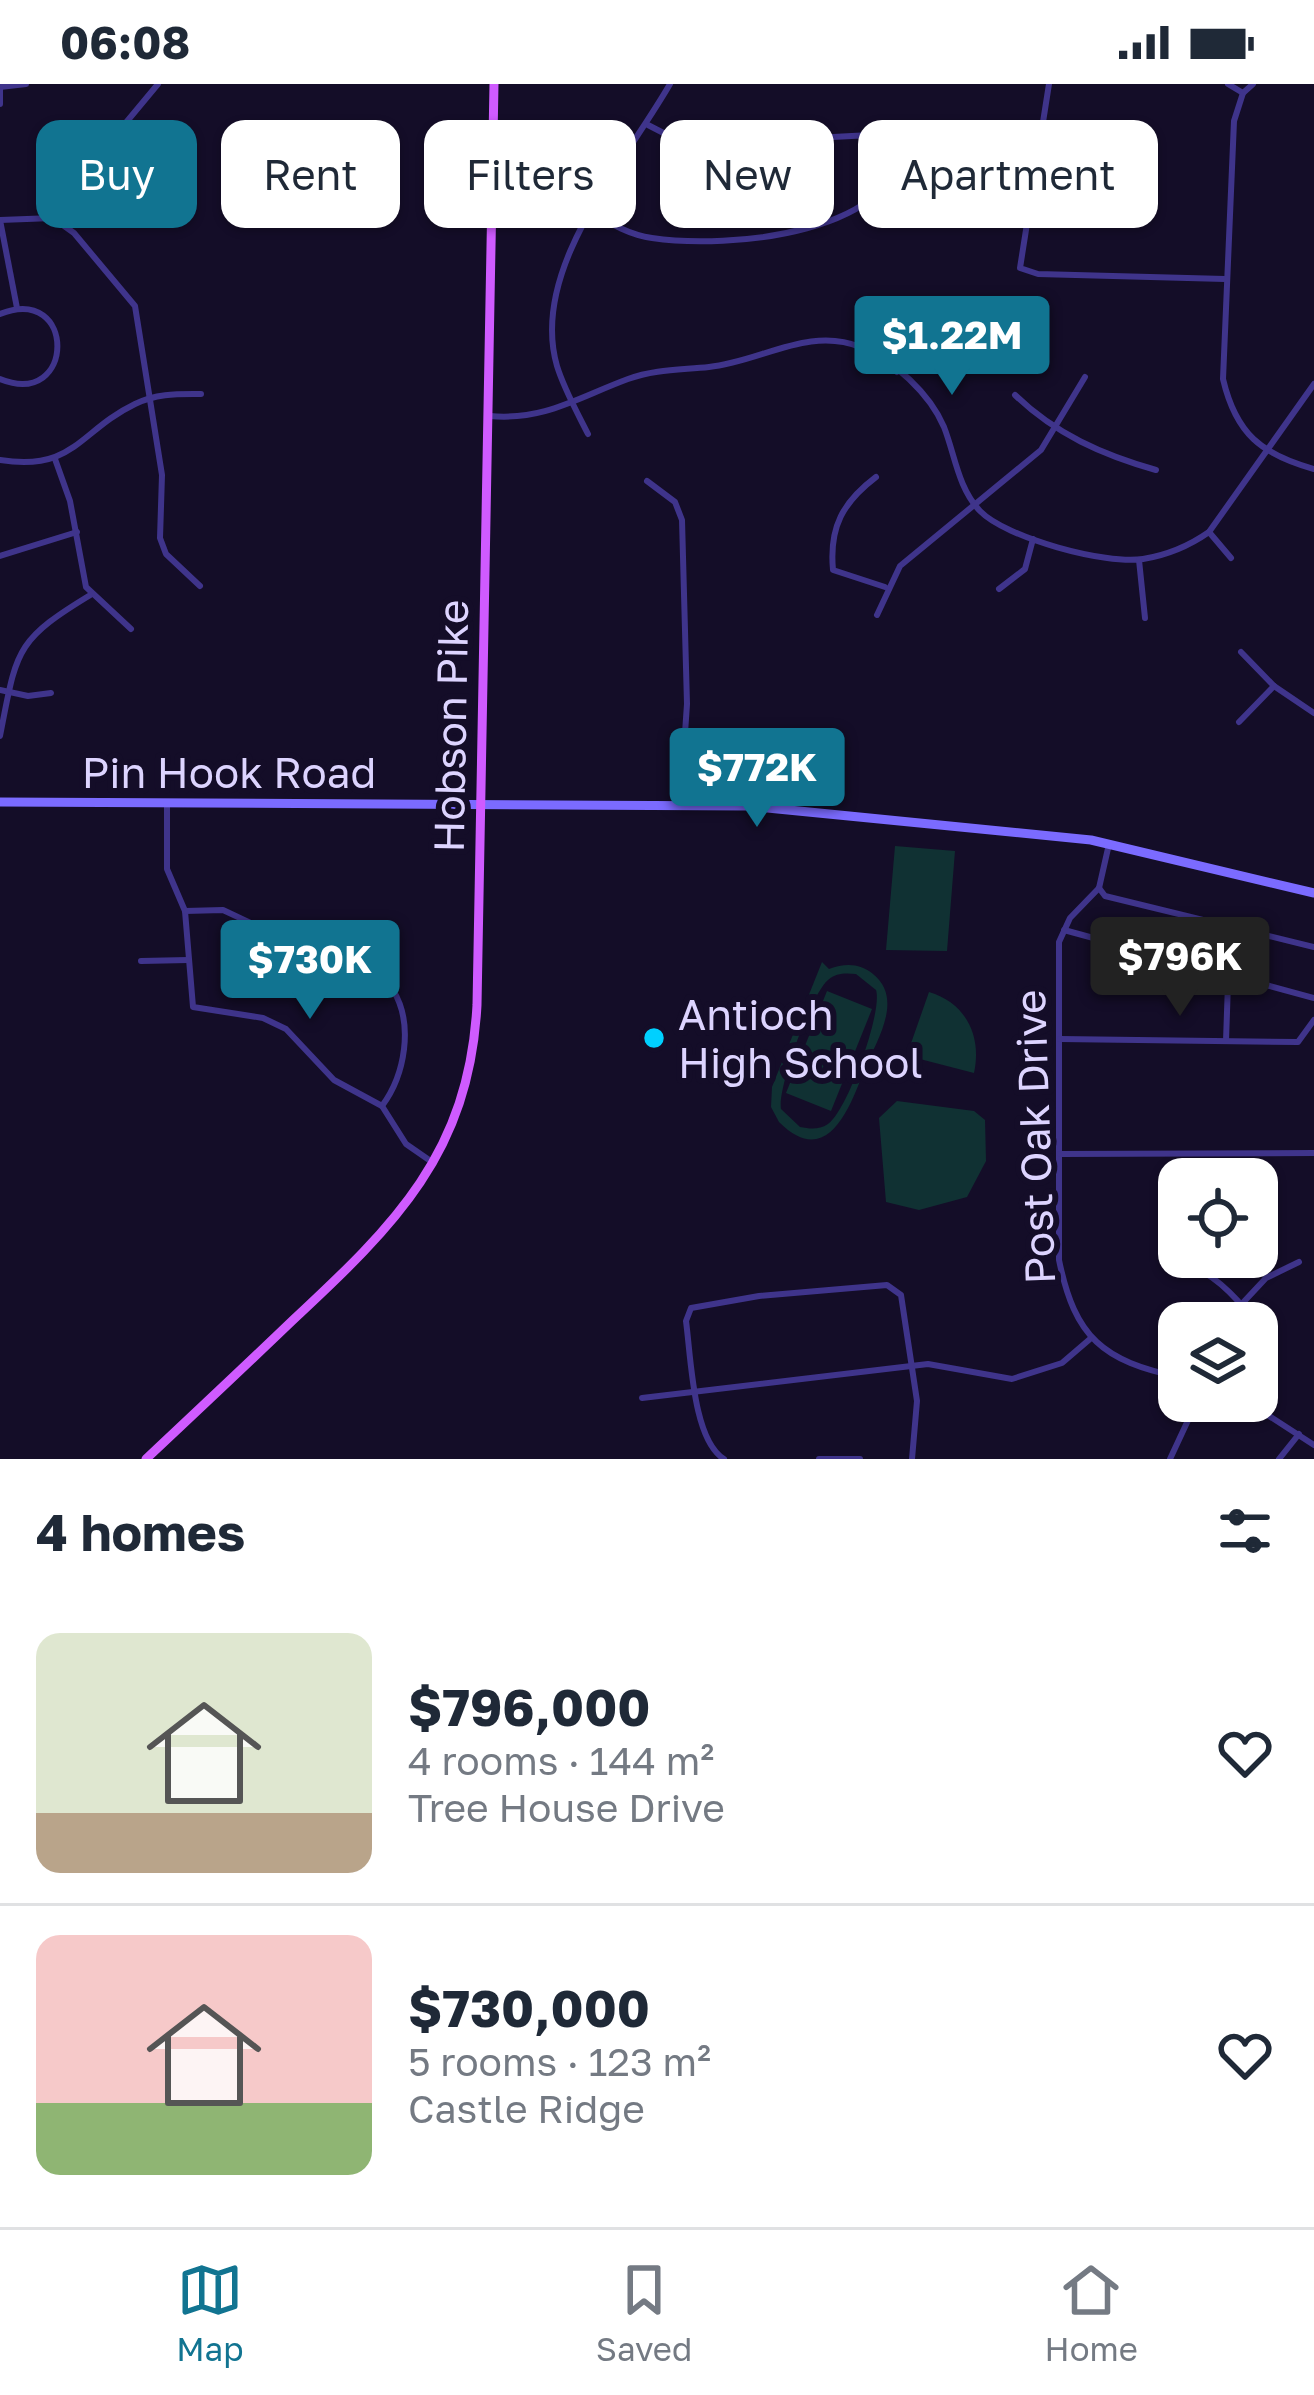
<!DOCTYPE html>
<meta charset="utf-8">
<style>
body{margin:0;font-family:"Golos Text",sans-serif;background:#f2f2f3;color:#1f2937;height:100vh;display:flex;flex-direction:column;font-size:45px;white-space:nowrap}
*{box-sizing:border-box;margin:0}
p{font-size:39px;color:#747a83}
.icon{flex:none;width:66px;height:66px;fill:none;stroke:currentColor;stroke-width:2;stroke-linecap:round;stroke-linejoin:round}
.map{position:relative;height:1375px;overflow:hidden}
.sheet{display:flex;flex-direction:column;background:#fff;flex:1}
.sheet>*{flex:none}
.hud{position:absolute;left:36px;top:36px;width:1242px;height:108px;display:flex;gap:24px}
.fabs{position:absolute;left:1158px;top:1074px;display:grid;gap:24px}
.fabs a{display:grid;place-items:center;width:120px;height:120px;border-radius:24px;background:#fff;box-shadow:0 3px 9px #0004;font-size:60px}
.price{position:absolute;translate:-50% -102px;padding:0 27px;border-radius:12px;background:#117491;color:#fff;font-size:39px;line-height:78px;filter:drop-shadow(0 3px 6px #0008)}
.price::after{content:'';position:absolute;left:50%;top:72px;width:36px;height:27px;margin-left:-18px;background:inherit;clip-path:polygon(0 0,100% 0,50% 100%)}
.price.current{background:#222;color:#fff}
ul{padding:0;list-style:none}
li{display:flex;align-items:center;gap:36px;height:300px;padding:0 36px}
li+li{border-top:3px solid #e0e1e3}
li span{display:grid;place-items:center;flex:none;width:336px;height:240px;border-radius:24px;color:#555}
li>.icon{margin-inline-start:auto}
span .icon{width:144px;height:144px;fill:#fffc;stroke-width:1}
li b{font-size:51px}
h2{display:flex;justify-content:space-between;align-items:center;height:144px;padding:0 36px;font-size:51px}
.chip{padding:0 42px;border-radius:24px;background:#fff;box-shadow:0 3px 9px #0004;font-size:42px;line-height:108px}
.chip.current{background:#117491;color:#fff}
.status{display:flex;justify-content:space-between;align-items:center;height:84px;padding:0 60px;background:#fff;direction:ltr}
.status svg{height:33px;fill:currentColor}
.menu{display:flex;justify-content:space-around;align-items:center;height:168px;border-top:3px solid #e0e1e3;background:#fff;font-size:33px;color:#747a83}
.menu a{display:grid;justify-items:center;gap:6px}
.menu .current{color:#117491}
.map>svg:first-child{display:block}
.green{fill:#103133;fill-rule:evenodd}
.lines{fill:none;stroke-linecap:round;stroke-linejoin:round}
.street{stroke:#3f348b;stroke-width:6}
.secondary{stroke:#7b6bff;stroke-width:9}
.primary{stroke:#cf5bff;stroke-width:9}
.poi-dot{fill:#00d0ff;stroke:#140d28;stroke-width:4.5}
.labels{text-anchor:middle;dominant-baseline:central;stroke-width:12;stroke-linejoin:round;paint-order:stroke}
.street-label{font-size:42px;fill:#ddd4ff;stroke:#140d28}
.poi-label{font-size:42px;fill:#ddd4ff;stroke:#140d28;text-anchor:start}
</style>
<div class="status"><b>06:08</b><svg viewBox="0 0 49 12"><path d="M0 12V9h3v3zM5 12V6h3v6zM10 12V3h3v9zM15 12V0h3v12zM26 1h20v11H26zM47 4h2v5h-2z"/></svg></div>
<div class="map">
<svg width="1314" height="1375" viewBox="0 0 1314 1375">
<rect width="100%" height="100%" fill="#140d28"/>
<g class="green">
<path d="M895,762L955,767L947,867L886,866Z"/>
<path d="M822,878L829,885C845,879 860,879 873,890C904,915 877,956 865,984C851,1021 828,1087 779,1038L771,1023L772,1003ZM856,890L876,906C883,927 847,1028 828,1040C819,1046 810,1045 800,1043L781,1025C777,1005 811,910 828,896C836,889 845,889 856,890Z"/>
<path d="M827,907L872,925L831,1027L786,1009Z"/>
<path d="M929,908C966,919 982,952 974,989L916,974L909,965Z"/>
<path d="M897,1017L974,1027L985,1036L986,1077L967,1113L919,1126L886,1118L879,1034Z"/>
</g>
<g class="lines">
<g class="street">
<path d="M1049,0L1020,184L1038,190L1225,195"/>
<path d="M1228,0L1243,9"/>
<path d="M1253,0L1243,9L1234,37L1223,295C1236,350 1261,370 1314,385"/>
<path d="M0,3L26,0"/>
<path d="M0,20V0"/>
<path d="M648,41L679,57L703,60L984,45L1042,54"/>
<path d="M114,56L159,107"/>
<path d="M593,129C611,140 630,151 652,154C726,165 906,152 906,49"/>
<path d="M0,136L53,134L74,149L135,222L162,391L160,454L166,470L200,502"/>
<path d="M0,136L17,224"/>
<path d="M59,137L84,89L158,0"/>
<path d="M0,230C77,199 76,326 0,295"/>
<path d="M897,288L925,258"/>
<path d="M1015,311C1055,350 1103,371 1156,386"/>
<path d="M490,332C544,337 579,313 628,295C655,285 682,286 709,283C760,278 809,242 860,263C894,276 930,310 944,343C955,371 958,404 980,427C1006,454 1106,481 1143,475C1168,471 1189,462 1209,448L1314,300"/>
<path d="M588,350C577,328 564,305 557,282C529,186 624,80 670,0"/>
<path d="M55,375L70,417L86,503L131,545"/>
<path d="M0,376C74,388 79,347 135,320C157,309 178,310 201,310"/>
<path d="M876,393C843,418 829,443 833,486L885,503"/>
<path d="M647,397L675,418L682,436L687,620L680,722"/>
<path d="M1209,448L1231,474"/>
<path d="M0,472L77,448"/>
<path d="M1139,476L1145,534"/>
<path d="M999,505L1025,485L1033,455"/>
<path d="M877,531L900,482L1041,366L1085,293"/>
<path d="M1241,568L1274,602L1314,629"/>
<path d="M0,606L28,612L51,609"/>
<path d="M1239,638L1274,602"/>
<path d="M0,652C17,566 14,557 92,510"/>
<path d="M167,721V785L185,827L193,923L263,934L286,945L334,996L382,1022L406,1060L432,1078"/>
<path d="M1109,760L1099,804L1070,834L1059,858V1176C1075,1254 1103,1277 1179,1293"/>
<path d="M1099,804L1105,812L1314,863"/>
<path d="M185,827L223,826L393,906C414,940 405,991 382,1022"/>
<path d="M1064,846L1314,914"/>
<path d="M141,877L188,876"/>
<path d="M1223,889L1228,899L1226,957"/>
<path d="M1060,955L1298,958L1314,936"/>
<path d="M1060,1070L1314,1069"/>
<path d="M1163,1174C1197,1181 1215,1192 1238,1217"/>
<path d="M1224,1239L1266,1194L1299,1178"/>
<path d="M642,1314L928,1280L1012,1295L1062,1279L1090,1255"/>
<path d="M1246,1317L1314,1361"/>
<path d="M724,1375C693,1356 691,1274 686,1237L691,1224L759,1212L887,1201L901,1211L917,1317L912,1375"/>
<path d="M819,1375H860"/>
<path d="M1170,1375L1197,1317"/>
<path d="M1279,1375L1299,1350"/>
</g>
<path class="secondary" d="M0,718L748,722L1091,756L1314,809"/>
<path class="primary" d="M146,1375C195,1329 244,1283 293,1236C395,1141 469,1069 477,921L494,0"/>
</g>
<circle class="poi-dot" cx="654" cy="954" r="12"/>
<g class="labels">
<g class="street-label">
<text transform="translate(450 642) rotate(-89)">Hobson Pike</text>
<text x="229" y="688">Pin Hook Road</text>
<text transform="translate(1034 1053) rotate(-92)">Post Oak Drive</text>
</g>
<g class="poi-label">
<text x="678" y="930">Antioch<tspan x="678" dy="48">High School</tspan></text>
</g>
</g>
</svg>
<div class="fabs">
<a><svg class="icon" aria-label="locate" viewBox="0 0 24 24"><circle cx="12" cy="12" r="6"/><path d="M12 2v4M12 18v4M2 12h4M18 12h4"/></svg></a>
<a><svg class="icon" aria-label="layers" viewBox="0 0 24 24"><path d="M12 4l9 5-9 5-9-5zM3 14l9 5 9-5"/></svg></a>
</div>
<b class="price" style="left:952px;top:314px">$1.22M</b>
<b class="price" style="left:757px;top:746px">$772K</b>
<b class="price current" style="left:1180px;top:935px">$796K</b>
<b class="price" style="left:310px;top:938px">$730K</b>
<div class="hud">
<a class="chip current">Buy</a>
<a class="chip">Rent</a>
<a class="chip">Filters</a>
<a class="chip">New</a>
<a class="chip">Apartment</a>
</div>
</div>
<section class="sheet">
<h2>4 homes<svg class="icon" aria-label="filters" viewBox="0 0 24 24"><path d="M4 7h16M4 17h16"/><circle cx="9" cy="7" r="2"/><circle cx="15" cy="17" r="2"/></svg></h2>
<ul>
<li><span style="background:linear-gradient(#dfe7d0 75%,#b9a48a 0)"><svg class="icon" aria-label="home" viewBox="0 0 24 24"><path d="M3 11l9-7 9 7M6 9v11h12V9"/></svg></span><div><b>$796,000</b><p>4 rooms · 144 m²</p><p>Tree House Drive</p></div><svg class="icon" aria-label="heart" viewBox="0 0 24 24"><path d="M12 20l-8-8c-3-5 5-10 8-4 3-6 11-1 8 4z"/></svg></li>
<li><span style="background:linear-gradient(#f6c9c9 70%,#8fb573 0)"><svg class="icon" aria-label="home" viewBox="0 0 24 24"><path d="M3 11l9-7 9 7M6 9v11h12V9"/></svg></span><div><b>$730,000</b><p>5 rooms · 123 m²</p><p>Castle Ridge</p></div><svg class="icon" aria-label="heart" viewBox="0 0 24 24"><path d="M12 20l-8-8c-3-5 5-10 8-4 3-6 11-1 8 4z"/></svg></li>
</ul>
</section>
<nav class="menu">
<a class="current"><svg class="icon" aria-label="map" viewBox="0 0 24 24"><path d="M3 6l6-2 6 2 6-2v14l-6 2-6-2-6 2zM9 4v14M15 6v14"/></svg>Map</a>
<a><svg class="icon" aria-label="saved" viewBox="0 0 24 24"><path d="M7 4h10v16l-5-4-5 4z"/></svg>Saved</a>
<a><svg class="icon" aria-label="home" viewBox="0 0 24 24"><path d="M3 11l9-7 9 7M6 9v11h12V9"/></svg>Home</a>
</nav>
